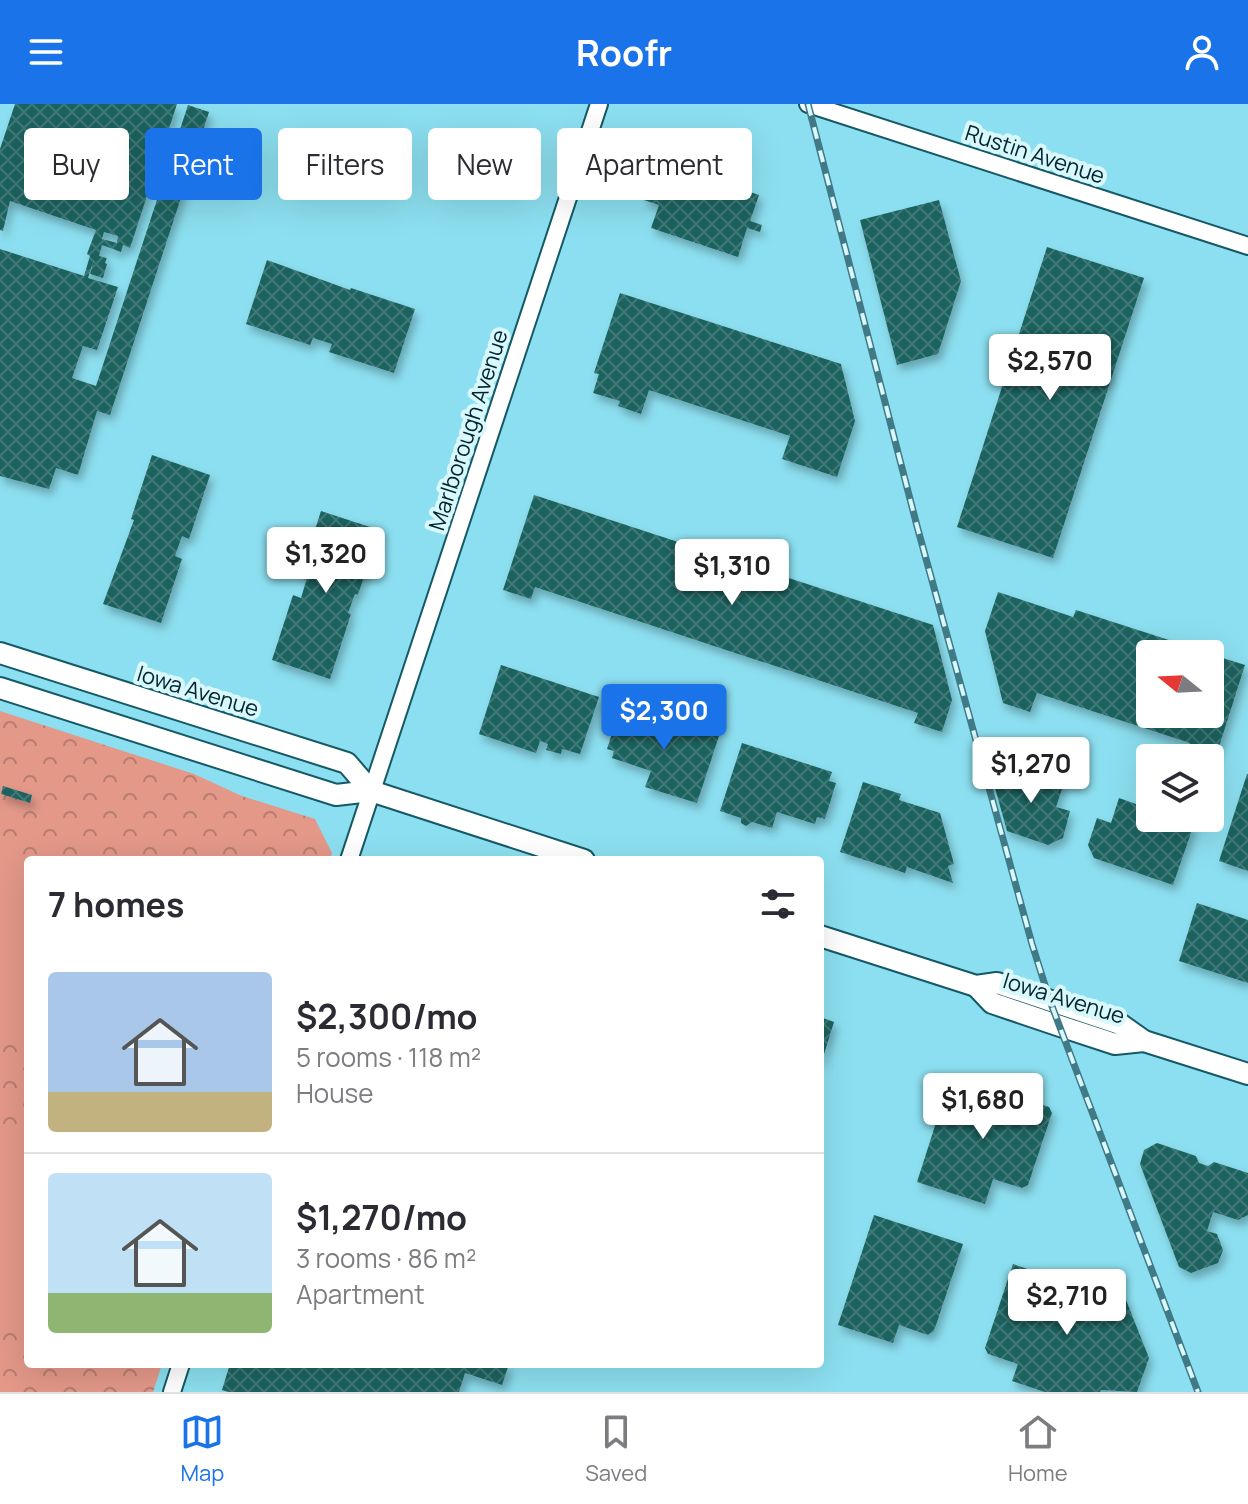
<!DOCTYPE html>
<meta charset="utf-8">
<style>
body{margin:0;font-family:Manrope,sans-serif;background:#f7f7f7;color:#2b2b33;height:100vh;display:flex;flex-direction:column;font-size:30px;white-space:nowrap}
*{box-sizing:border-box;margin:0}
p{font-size:26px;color:#7c7c81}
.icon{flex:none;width:44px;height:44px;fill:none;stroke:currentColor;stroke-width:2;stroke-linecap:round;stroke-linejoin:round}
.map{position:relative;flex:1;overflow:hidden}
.side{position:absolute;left:24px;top:752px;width:800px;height:512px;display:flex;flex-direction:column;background:#fff;border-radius:8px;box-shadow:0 8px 32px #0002}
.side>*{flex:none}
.hud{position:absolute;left:24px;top:24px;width:800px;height:72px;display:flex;gap:16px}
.needle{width:52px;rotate:288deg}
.controls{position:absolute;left:1136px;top:536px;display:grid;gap:16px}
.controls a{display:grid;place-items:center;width:88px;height:88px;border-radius:8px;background:#fff;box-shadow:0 8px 32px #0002;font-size:40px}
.price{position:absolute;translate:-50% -68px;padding:0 18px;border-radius:8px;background:#fff;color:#222;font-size:26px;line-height:52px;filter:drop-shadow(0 2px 4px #0008)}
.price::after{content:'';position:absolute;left:50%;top:48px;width:24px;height:18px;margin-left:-12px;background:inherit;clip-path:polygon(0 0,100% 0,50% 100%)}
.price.selected{background:#1a73e8;color:#fff}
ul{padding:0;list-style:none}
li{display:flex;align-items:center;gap:24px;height:200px;padding:0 24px}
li+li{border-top:2px solid #e1e1e2}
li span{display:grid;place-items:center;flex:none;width:224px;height:160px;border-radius:8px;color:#555}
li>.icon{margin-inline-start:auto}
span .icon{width:96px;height:96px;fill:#fffc;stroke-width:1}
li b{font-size:34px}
h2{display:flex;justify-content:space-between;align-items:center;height:96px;padding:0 24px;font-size:34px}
.pill{padding:0 28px;border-radius:8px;background:#fff;box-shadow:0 8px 32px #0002;font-size:28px;line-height:72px}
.pill.selected{background:#1a73e8;color:#fff}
header{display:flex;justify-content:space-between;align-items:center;height:104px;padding:0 24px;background:#1a73e8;color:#fff;font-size:36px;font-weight:700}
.dock{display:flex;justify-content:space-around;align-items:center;height:112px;border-top:2px solid #e1e1e2;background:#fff;font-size:22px;color:#7c7c81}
.dock a{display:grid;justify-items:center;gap:4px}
.dock .selected{color:#1a73e8}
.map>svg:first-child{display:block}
.park{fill:url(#park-crowns)}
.pitch{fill:#e39888}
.building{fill:url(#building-cross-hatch);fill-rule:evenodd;filter:url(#shadow)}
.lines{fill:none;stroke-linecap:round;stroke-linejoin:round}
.minor-casing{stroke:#145965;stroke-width:20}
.major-casing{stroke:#145965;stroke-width:24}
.minor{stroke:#fff;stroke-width:16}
.major{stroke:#fff;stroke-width:20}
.rail-casing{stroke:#407a86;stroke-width:7}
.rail{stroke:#d8f8fe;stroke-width:4;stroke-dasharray:12;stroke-linecap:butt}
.labels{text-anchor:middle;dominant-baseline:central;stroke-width:8;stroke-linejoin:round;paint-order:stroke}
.street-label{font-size:22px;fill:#00252c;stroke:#d8f8fe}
</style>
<header><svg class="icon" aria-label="menu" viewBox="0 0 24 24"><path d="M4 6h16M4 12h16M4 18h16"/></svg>Roofr<svg class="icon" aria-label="person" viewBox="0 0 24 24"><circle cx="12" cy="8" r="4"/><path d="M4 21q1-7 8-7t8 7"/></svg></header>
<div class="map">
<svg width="1248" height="1288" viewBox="0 0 1248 1288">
<defs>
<pattern id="park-crowns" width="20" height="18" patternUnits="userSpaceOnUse" patternTransform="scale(2)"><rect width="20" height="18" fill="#e39888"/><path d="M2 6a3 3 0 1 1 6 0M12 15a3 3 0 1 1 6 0" fill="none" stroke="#b67c6f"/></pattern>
<pattern id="building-cross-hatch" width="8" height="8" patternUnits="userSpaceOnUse" patternTransform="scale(2)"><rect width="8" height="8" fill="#1b625f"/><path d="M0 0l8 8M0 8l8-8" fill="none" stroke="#417977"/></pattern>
<filter id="shadow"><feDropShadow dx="3.5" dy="6" stdDeviation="4" flood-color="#0004"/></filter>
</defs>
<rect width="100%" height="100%" fill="#8cdff0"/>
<path class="park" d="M0,607L194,670L242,692L315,715L332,749L330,756H28V1260H162L153,1288H0Z"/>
<g class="pitch">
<path d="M0,757L28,763V954L12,938L0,919Z"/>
<path d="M28,1018V1228L0,1216V1022Z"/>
</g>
<g class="building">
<path d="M15,0H177L130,144L123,141L121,148L102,141L99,152L107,154L105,159L107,160L103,174L90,170L94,155L88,174L118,183L97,246L83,242L72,274L96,282L188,1L209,8L110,311L97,307L78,371L56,364L49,385L0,372V145L84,172L90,152L87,150L96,126L10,97L3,127L0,126V45ZM104,128L118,132L117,139L102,135Z"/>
<path d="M657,57L759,91L750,117L762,121L760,128L747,124L738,153L651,124L659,101L644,96L647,88L644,87Z"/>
<path d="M939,96L961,177L938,250L897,261L860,116Z"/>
<path d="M1047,143L1144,174L1053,454L957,423Z"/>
<path d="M267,156L350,186L351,184L415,205L394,269L329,248L332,240L313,234L310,241L246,220Z"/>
<path d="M620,189L841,260L855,317L837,373L782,355L790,332L649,286L641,310L618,302L620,297L593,289L599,270L594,269Z"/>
<path d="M152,351L210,371L189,435L182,432L175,452L182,455L161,519L103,500L134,416L131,415Z"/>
<path d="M534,391L933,521L952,596L942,628L914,619L918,609L535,483L531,495L503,486Z"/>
<path d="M321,407L379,426L358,491L355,490L348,509L351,510L330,575L272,556L293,491L301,494L307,474L300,472Z"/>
<path d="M998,488L1073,513L1076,506L1209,549L1150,550V610H1210V550L1245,561L1211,668L1210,654H1185L1190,639L1037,589L1030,608L1003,599L985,527Z"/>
<path d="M501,561L599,593L580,650L562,645L561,650L546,646L548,640L540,637L536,649L479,630Z"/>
<path d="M629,603L719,632L697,699L645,683L651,667L612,654L614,647L607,645L619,608L627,610Z"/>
<path d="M742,639L832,668L829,677L836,679L825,715L817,713L815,720L777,708L772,724L752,718L746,722L741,719V714L720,707Z"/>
<path d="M998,659L1064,679L1056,703L1070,707L1063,734L1048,741L1007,727L993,677Z"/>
<path d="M1247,670H1248V767L1219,757Z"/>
<path d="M863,678L901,690L899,696L940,709L954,760L948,762L953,779L907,763L905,769L840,748Z"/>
<path d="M3,682L32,691L30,699L1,690Z"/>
<path d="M1119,694L1150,705V714H1176L1194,720L1173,781L1094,754L1088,741L1097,714L1111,719Z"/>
<path d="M1197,799L1248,816V879L1179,857Z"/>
<path d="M820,913L834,918L821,960H820Z"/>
<path d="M951,972L1049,1003L1052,1009L1028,1081L1022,1084L993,1075L985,1100L917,1078Z"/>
<path d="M1157,1039L1196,1052L1199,1059L1208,1062L1214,1058L1248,1069V1111L1238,1116L1213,1108L1207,1127L1217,1130L1223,1146L1218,1159L1191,1169L1179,1163L1140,1060L1144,1046Z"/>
<path d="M874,1111L963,1140L934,1227L928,1231L899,1221L893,1239L838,1221Z"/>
<path d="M1013,1160L1089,1187L1090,1184L1126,1196L1149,1254L1137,1288L1101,1286L1100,1288H1045L1012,1277L1018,1260L988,1250L985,1244Z"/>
<path d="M230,1260H509L502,1281L465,1269L459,1288H229L222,1286Z"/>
</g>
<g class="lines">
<defs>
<g id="minor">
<path d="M808,0L1248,142"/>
<path d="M349,756L599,0"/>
<path d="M172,1288L181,1260"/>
</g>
<g id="major">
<path d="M0,549L347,659L371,687"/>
<path d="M0,584L336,691L371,687L584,756"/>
<path d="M820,832L976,882L997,879L1120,920L1144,937L1248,970"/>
<path d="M976,882L992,899L1060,922L1115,940L1144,937"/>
</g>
</defs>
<use href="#minor" class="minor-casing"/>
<use href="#major" class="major-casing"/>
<use href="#minor" class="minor"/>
<use href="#major" class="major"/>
<defs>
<path id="rail" d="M808,0L917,422L1032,840L1050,897L1198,1288"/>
</defs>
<use href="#rail" class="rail-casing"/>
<use href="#rail" class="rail"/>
</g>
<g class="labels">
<g class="street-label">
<text transform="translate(1035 50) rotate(18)">Rustin Avenue</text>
<text transform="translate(468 326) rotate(-72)">Marlborough Avenue</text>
<text transform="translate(198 587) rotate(17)">Iowa Avenue</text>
<text transform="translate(1064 894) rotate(17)">Iowa Avenue</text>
</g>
</g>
</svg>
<div class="controls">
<a><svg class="needle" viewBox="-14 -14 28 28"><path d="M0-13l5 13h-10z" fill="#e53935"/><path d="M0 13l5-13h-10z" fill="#7c7c81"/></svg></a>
<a><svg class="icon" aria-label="layers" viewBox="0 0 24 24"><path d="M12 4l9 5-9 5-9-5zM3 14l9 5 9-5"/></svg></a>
</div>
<b class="price" style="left:1050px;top:298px">$2,570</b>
<b class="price" style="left:326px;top:491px">$1,320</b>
<b class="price" style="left:732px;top:503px">$1,310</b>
<b class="price selected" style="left:664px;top:648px">$2,300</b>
<b class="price" style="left:1031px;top:701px">$1,270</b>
<b class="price" style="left:983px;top:1037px">$1,680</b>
<b class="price" style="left:1067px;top:1233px">$2,710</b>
<div class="hud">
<a class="pill">Buy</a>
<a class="pill selected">Rent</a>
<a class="pill">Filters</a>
<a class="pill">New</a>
<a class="pill">Apartment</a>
</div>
<section class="side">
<h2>7 homes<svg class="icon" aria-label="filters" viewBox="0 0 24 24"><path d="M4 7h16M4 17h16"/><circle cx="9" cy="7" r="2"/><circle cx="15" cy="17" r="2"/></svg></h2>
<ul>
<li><span style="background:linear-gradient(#a9c7e8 75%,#c2b280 0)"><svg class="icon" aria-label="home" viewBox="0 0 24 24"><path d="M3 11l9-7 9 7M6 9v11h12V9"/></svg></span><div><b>$2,300/mo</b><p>5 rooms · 118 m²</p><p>House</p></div></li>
<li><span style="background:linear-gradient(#bfe0f5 75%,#8fb573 0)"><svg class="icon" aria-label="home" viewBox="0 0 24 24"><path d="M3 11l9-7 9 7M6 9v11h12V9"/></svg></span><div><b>$1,270/mo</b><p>3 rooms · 86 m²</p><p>Apartment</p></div></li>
</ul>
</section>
</div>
<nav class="dock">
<a class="selected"><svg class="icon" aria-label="map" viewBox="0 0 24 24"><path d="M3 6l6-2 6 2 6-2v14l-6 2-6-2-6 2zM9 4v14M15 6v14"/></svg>Map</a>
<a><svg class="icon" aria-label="saved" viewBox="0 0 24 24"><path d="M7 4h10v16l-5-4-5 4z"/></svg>Saved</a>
<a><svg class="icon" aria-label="home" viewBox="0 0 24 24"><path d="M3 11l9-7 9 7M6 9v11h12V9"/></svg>Home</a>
</nav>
